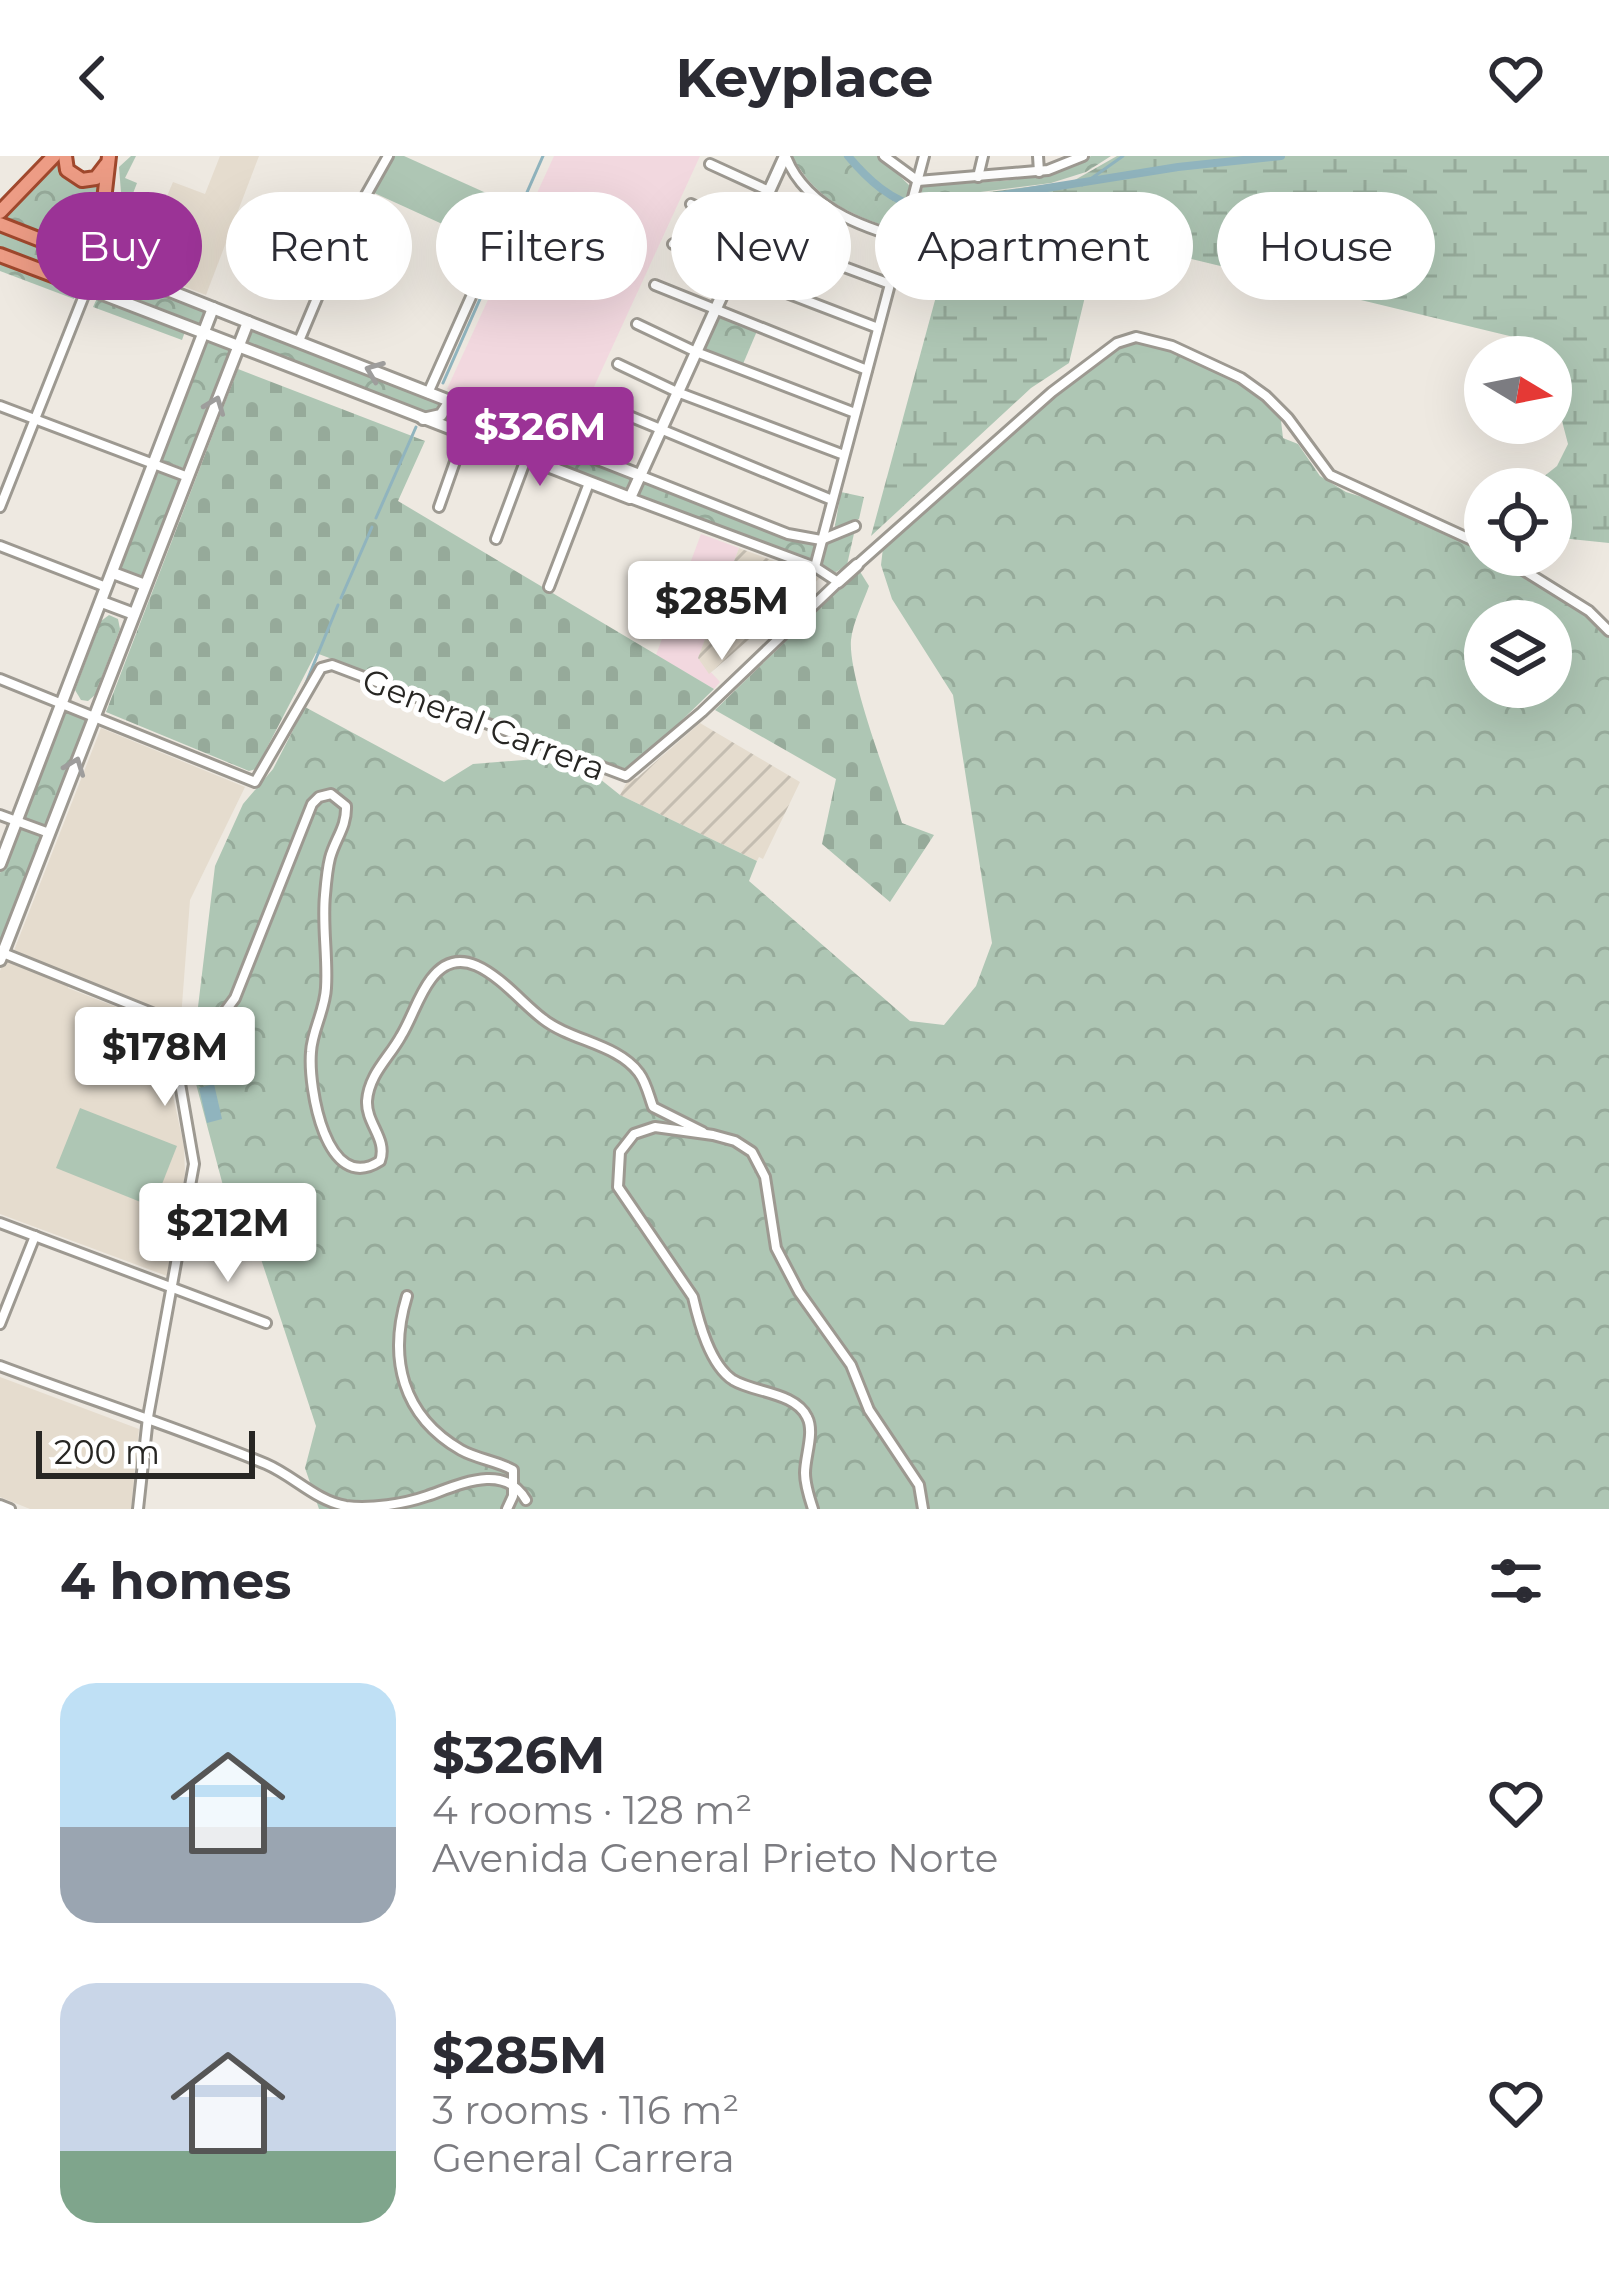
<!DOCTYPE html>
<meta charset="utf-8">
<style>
body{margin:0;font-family:Montserrat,sans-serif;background:#f2f2f3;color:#2b2b33;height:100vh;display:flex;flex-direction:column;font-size:45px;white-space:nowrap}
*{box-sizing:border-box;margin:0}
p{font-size:39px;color:#7c7c81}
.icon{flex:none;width:66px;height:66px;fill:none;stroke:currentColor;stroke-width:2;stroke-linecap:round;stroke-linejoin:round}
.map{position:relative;height:1353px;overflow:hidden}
.sheet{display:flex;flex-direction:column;background:#fff;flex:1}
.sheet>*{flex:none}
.hud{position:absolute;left:36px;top:36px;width:1539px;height:108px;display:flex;gap:24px}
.needle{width:78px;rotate:100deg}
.fabs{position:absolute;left:1464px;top:180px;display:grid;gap:24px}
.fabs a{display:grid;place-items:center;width:108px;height:108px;border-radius:50%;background:#fff;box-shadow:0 12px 48px #0002;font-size:60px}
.scale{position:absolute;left:36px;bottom:30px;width:219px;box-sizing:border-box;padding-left:12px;border:6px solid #272623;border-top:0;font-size:33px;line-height:42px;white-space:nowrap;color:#272623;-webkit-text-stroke:9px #fff;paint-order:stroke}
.price{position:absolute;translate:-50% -102px;padding:0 27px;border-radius:12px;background:#fff;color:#222;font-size:39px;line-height:78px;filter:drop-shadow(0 3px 6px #0008)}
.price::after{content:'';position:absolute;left:50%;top:72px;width:36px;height:27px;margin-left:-18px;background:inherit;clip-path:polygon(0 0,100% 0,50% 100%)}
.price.selected{background:#9b3396;color:#fff}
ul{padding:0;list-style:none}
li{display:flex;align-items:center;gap:36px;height:300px;padding:0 60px}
li span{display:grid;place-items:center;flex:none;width:336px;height:240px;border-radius:36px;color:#555}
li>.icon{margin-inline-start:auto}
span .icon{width:144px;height:144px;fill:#fffc;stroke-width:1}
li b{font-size:51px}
h2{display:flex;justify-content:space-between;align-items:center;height:144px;padding:0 60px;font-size:51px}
.pill{padding:0 42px;border-radius:54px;background:#fff;box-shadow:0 12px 48px #0002;font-size:42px;line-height:108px}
.pill.selected{background:#9b3396;color:#fff}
header{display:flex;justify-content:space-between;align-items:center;height:156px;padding:0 60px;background:#fff;font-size:54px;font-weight:700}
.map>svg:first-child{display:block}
.commercial{fill:#f2d8df}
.industrial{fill:url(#industrial-furrows)}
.built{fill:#e5dcce}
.grass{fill:url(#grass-tufts)}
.forest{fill:url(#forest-crowns);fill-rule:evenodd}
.wetland{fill:url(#wetland-marsh)}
.cemetery{fill:url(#cemetery-stones)}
.garden{fill:#aec6b4}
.water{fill:#90b4be}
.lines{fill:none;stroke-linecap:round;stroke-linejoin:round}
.stream{stroke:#90b4be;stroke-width:3}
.canal{stroke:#90b4be;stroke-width:8}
.minor-casing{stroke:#9d9991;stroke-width:14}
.tertiary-casing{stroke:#9d9991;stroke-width:16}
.secondary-casing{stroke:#9d9991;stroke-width:16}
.primary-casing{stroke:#a0482d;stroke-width:18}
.minor{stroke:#fff;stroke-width:8}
.tertiary{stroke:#fff;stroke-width:10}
.secondary{stroke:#fff;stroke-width:10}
.primary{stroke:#ed9c85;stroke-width:12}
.oneway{stroke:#9e9d9c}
.labels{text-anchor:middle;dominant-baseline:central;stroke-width:10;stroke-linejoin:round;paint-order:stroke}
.street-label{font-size:33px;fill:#272623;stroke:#fff}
</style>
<header><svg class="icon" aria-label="back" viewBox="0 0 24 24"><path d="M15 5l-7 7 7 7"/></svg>Keyplace<svg class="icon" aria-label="heart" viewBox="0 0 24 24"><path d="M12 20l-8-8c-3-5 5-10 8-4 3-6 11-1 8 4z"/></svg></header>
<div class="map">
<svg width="1609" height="1353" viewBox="0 0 1609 1353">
<defs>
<pattern id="industrial-furrows" width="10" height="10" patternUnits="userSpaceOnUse" patternTransform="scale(3)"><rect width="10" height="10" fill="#e5dcce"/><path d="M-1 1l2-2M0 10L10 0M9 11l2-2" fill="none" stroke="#c4bdb1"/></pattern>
<pattern id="grass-tufts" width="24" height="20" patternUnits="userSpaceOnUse" patternTransform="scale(3)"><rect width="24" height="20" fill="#aec6b4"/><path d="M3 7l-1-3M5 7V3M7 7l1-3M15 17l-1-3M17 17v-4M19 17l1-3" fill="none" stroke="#96aa9a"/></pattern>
<pattern id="forest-crowns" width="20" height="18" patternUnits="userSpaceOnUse" patternTransform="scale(3)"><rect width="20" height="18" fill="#aec6b4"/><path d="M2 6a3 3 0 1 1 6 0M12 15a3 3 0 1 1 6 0" fill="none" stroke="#96aa9a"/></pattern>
<pattern id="wetland-marsh" width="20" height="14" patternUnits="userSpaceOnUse" patternTransform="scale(3)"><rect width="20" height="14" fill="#aec6b4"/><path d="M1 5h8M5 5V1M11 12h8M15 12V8" fill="none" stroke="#96aa9a"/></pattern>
<pattern id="cemetery-stones" width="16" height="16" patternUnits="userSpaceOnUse" patternTransform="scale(3)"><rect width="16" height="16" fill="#aec6b4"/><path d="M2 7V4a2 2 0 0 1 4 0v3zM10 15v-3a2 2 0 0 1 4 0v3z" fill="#96aa9a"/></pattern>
</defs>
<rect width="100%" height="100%" fill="#eee9e1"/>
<g class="commercial">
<path d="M554,0H700L571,281L447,233Z"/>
<path d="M701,378L739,392L698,502L720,526L714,533L656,499Z"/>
</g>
<g class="industrial">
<path d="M739,392L820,422L709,518L698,502Z"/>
<path d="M700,567L800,626L763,703L759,701L757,705L620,639L628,624L637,622Z"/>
</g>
<g class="built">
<path d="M220,0H259L206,139L165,123L176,92L150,80L173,26L205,38Z"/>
<path d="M101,572L245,631L190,744L181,862L13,797Z"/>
<path d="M5,801L69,826L68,832L147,863L133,906L168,917L184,990L185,1018L167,1120L0,1058V815Z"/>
<path d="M0,1221L139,1273L131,1353H30L0,1341Z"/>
</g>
<path class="grass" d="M131,0H136L125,22L137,27L112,92L111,76L122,49L119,11Z"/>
<g class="forest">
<path d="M59,0C63,23 76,38 99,25L95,96L85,79L88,99L0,65V59Z"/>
<path d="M792,0H879L910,30L899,75C852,59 817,46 792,0Z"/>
<path d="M1091,0H1111L1086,16L1051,27L925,43L920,53L940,55L934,85L911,80L923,30C977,25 1044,29 1091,0Z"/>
<path d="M0,73L91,108L83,128L0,96Z"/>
<path d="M0,104L78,133L74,143L0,115Z"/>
<path d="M100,111L206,154L196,172L92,132Z"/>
<path d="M98,140L186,173L182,184L93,151Z"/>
<path d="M718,159L757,175L743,208L704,193Z"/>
<path d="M254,171L445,248L431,261L246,192Z"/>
<path d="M205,181L235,191L186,313L160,304Z"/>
<path d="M1143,181L1233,218L1280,256L1283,282L1298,288L1320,320L1346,336L1394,351L1473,387L1485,394V399H1493L1588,457L1609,478V1353H319L305,1312L316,1270L259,1097L230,1056L191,909L215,710L243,648L273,613L305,551L444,626L473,608L536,603L600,623L620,639L757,705L749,725L910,865L944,869L976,830L992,787L953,539L892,443L881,409L884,383L1091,206L1121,185ZM1485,465H1551V531H1485Z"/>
<path d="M454,252L630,320L633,330L623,337L447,268Z"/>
<path d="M154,312L186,323L144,427L115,416Z"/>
<path d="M641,322L818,386L813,408L633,340Z"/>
<path d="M841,336L864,341L859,363L834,375Z"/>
<path d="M855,373L847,409L836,416L825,414L820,404L823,389Z"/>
<path d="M109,459L118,463L120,473L95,539L88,545L81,544L75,534L101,465Z"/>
<path d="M65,551L90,561L47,672L20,662Z"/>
<path d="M17,670L43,680L0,792V717Z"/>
</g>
<path class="wetland" d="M1117,0H1609V387L1551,381V333H1528L1557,310L1568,288L1551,223V201H1545L1542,188L1142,91H1097L1069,207L1031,232L871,380L947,100L937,87L941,58L917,57L919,45L1073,25Z"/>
<g class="cemetery">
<path d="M238,213L425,285L398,345L714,533L642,603L626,613L316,497L256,613L249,615L106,556Z"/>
<path d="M859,414L869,430C863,447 853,466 851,484C848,522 889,626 902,667L934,679L890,746L822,688L836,623L715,554Z"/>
</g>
<g class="garden">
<path d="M390,0H404L517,51L497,93L370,35Z"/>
<path d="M80,952L177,990L153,1051L56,1012Z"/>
</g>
<path class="water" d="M214,928L222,963L207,967L199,932Z"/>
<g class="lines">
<g class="stream">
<path d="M1082,29L1123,0"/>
<path d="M443,227L543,0"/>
<path d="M376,362L416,271"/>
<path d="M341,442L372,371"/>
<path d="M299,544L338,449"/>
<path d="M255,618L273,588"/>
</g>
<path class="canal" d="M848,0C868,24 891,45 922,52L1178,11L1281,0"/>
<defs>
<g id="minor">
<path d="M884,0L918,25L1048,14L1083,0"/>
<path d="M1038,0L1039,16"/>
<path d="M786,1C808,56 872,75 926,89"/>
<path d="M710,8L769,35"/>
<path d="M978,21L983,0"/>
<path d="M691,48L750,76L890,128"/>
<path d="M673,88L732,116L878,172"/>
<path d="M122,116L146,46"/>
<path d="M655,129L867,214"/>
<path d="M637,168L696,196L855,257"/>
<path d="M299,185L344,78L388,0"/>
<path d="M618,208L677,236L844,299"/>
<path d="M428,237L479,123"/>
<path d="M600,248L832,344"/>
<path d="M0,250L188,321"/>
<path d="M639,319L788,378L821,384L855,370"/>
<path d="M0,351L87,132"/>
<path d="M439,351L464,280"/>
<path d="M496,383L526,303"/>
<path d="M0,390L106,431"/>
<path d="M1499,399L1589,455L1609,475"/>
<path d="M857,409L1052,236L1117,187L1136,181L1172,190L1241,222L1266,240L1288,262L1330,319L1485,390"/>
<path d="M815,411L924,0"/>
<path d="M549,431L589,327"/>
<path d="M0,523L255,626L321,512L332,509L626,620L702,556L838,426L815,411L630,342"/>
<path d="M0,659L49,677"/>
<path d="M3,797L169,864L178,872"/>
<path d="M178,872L215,869L235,842L312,648L319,641L331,638L346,650C347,671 335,683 330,702C327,714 326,727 325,739C322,770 328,801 326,832C325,854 312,875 311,896C308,931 326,1040 380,1005C388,983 366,968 367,945C369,918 389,902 401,880C412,862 418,840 431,823C467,775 513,841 543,863C571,885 618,888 639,917C646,926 649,940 653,951L703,976"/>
<path d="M0,1067L266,1167"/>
<path d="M407,1140C388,1202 402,1260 461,1294C477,1303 497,1305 513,1314V1340L507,1353"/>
<path d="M0,1168L35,1080"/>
<path d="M0,1210C88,1243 179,1272 266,1308C294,1320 316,1345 346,1350C371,1353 404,1348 427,1340C459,1329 504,1306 526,1344"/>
<path d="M0,1349L10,1353"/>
<path d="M138,1353L148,1261L194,1008L178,916V872"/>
<path d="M813,1353C809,1341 805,1329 805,1317C805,1300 815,1276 807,1261C795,1236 754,1237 733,1224C710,1209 699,1167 693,1141L618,1031L620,996L634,978L655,971L713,979L735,985L752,996L765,1021L776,1092L799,1136L851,1209L869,1254L919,1329L923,1353"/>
</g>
<g id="tertiary">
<path d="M248,166L639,319"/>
<path d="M238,190L630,342L785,0"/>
<path d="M423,263L441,259L450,245"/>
<path d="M838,426L857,409"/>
</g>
<g id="secondary">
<path d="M87,132L238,190"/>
<path d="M113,417L145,429"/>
<path d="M102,446L134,458"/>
<path d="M0,708L213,152"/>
<path d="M0,804L248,166L97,106"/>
</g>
<g id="primary">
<path d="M65,0L67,14L82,24L96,22L106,9"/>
<path d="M0,56L54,0"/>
<path d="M0,68L97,106"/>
<path d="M0,99L87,132L97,106L109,0"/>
</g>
</defs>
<use href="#minor" class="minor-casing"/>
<use href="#tertiary" class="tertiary-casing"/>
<use href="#secondary" class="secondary-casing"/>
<use href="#primary" class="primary-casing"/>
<use href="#minor" class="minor"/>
<use href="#tertiary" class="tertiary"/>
<use href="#secondary" class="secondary"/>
<use href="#primary" class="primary"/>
</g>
<defs><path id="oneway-chevron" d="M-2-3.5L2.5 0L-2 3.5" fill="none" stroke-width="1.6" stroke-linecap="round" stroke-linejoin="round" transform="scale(3)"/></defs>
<g class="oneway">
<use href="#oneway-chevron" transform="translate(374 215) rotate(-159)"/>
<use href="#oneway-chevron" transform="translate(215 249) rotate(-69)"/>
<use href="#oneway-chevron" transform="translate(75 610) rotate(-69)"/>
</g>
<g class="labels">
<g class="street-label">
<text transform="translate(484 568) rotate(21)">General Carrera</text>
</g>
</g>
</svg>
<div class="fabs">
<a><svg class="needle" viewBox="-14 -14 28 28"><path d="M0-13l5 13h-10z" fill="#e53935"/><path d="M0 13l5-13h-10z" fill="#7c7c81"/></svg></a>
<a><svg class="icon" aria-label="locate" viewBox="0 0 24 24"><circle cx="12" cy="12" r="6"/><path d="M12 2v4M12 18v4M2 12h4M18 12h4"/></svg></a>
<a><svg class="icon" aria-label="layers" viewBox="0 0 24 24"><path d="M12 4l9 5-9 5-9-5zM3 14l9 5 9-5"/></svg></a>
</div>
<div class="scale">200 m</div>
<b class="price selected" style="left:540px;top:333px">$326M</b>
<b class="price" style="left:722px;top:507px">$285M</b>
<b class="price" style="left:165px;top:953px">$178M</b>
<b class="price" style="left:228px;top:1129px">$212M</b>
<div class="hud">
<a class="pill selected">Buy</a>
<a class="pill">Rent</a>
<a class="pill">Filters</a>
<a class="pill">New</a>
<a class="pill">Apartment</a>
<a class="pill">House</a>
</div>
</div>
<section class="sheet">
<h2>4 homes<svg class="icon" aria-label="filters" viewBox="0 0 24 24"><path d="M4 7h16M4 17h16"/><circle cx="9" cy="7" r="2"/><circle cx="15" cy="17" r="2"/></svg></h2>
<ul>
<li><span style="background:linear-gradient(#bfe0f5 60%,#9aa5b1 0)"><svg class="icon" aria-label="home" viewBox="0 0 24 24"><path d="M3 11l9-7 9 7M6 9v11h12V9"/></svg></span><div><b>$326M</b><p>4 rooms · 128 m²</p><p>Avenida General Prieto Norte</p></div><svg class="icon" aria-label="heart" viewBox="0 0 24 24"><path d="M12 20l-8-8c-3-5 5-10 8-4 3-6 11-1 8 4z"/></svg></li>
<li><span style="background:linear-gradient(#c9d6e8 70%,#7fa58c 0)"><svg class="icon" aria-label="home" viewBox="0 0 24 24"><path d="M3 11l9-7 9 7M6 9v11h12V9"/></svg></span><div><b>$285M</b><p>3 rooms · 116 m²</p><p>General Carrera</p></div><svg class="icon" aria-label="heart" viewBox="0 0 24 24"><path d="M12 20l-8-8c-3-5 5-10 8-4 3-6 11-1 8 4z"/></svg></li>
</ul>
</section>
